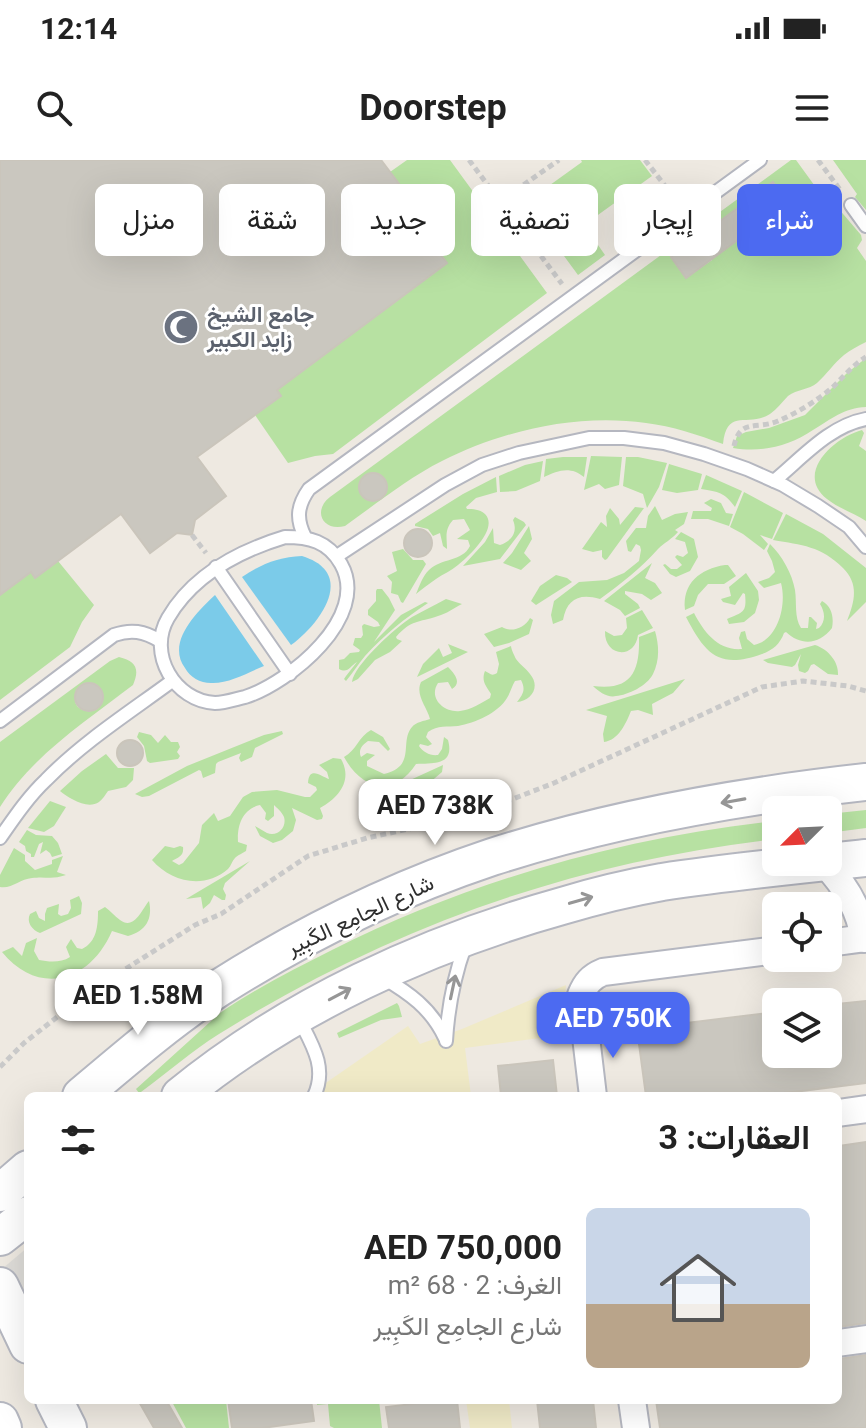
<!DOCTYPE html>
<html lang="ar">
<meta charset="utf-8">
<style>
body{margin:0;font-family:Roboto,Vazirmatn,sans-serif;background:#f6f6f6;color:#222;direction:rtl;height:100vh;display:flex;flex-direction:column;font-size:30px;white-space:nowrap}
*{box-sizing:border-box;margin:0}
p{font-size:26px;color:#767676}
.icon{flex:none;width:44px;height:44px;fill:none;stroke:currentColor;stroke-width:2;stroke-linecap:round;stroke-linejoin:round}
.map{position:relative;flex:1;overflow:hidden;direction:ltr}
.details{position:absolute;left:24px;top:932px;width:818px;height:312px;display:flex;flex-direction:column;background:#fff;border-radius:12px;box-shadow:0 8px 32px #0002;direction:rtl}
.details>*{flex:none}
.guide{position:absolute;left:24px;top:24px;width:818px;height:72px;direction:rtl;display:flex;gap:16px}
.needle{width:52px;rotate:246deg}
.buttons{position:absolute;left:762px;top:636px;display:grid;gap:16px}
.buttons a{display:grid;place-items:center;width:80px;height:80px;border-radius:12px;background:#fff;box-shadow:0 8px 32px #0002;font-size:40px}
.price{position:absolute;translate:-50% -68px;padding:0 18px;border-radius:16px;background:#fff;color:#222;font-size:26px;line-height:52px;filter:drop-shadow(0 2px 4px #0008)}
.price::after{content:'';position:absolute;left:50%;top:48px;width:24px;height:18px;margin-left:-12px;background:inherit;clip-path:polygon(0 0,100% 0,50% 100%)}
.price.active{background:#4c6af1;color:#fff}
ul{padding:0;list-style:none}
li{display:flex;align-items:center;gap:24px;height:200px;padding:0 32px}
li span{display:grid;place-items:center;flex:none;width:224px;height:160px;border-radius:12px;color:#555}
li>.icon{margin-inline-start:auto}
span .icon{width:96px;height:96px;fill:#fffc;stroke-width:1}
li b{font-size:34px}
h2{display:flex;justify-content:space-between;align-items:center;height:96px;padding:0 32px;font-size:34px}
.chip{padding:0 28px;border-radius:12px;background:#fff;box-shadow:0 8px 32px #0002;font-size:28px;line-height:72px}
.chip.active{background:#4c6af1;color:#fff}
.status{display:flex;justify-content:space-between;align-items:center;height:56px;padding:0 40px;background:#fff;direction:ltr}
.status svg{height:22px;fill:currentColor}
header{display:flex;justify-content:space-between;align-items:center;height:104px;padding:0 32px;background:#fff;font-size:36px;font-weight:700}
.map>svg:first-child{display:block}
.green{fill:#b7e1a2;fill-rule:evenodd}
.sand{fill:#f0eac7}
.plaza{fill:#dedcd8}
.water{fill:#7bcbe9}
.building{fill:#cac7bf;stroke:#cac5bb;stroke-width:2}
.lines{fill:none;stroke-linecap:round;stroke-linejoin:round}
.lane-casing{stroke:#b5b7c0;stroke-width:16}
.street-casing{stroke:#b5b7c0;stroke-width:30}
.secondary-casing{stroke:#b5b7c0;stroke-width:40}
.path{stroke:#c9c9c9;stroke-width:5;stroke-dasharray:6 4;stroke-linecap:butt}
.lane{stroke:#fff;stroke-width:12}
.street{stroke:#fff;stroke-width:26}
.secondary{stroke:#fff;stroke-width:36}
.oneway{stroke:#969696}
.labels{text-anchor:middle;dominant-baseline:central;stroke-width:6;stroke-linejoin:round;paint-order:stroke}
.worship-label{font-size:22px;font-weight:bold;fill:#5b616d;stroke:#fff;text-anchor:start}
.street-label{font-size:22px;fill:#2e2e2e;stroke:#fff}
</style>
<div class="status"><b>12:14</b><svg viewBox="0 0 49 12"><path d="M0 12V9h3v3zM5 12V6h3v6zM10 12V3h3v9zM15 12V0h3v12zM26 1h20v11H26zM47 4h2v5h-2z"/></svg></div>
<header><svg class="icon" aria-label="menu" viewBox="0 0 24 24"><path d="M4 6h16M4 12h16M4 18h16"/></svg>Doorstep<svg class="icon" aria-label="search" viewBox="0 0 24 24"><circle cx="10" cy="10" r="6"/><path d="M15 15l6 6"/></svg></header>
<div class="map">
<svg width="866" height="1268" viewBox="0 0 866 1268">
<rect width="100%" height="100%" fill="#eee9e1"/>
<g class="green">
<path d="M407,0H450L547,133L333,294L315,296L288,303L255,255L280,236L277,230L446,104L404,47L412,41L390,12Z"/>
<path d="M581,0H640L652,16L584,65L605,95L578,115L525,43L582,2Z"/>
<path d="M791,0H796L833,51L838,48L861,75L862,80L857,88L866,101V182C858,186 850,190 844,195C834,203 827,214 817,223C809,230 797,229 788,236C782,242 777,249 770,254C747,268 727,247 723,284C698,275 672,266 646,263C578,253 504,270 442,301C408,318 376,344 345,366C323,372 312,351 330,337ZM773,22L788,43L735,81L721,60ZM697,79L712,100L686,118L672,98ZM372,313C384,314 388,321 386,332C367,355 345,324 372,313Z"/>
<path d="M833,0H866V50L855,37L857,34Z"/>
<path d="M866,198V247C844,248 831,259 813,270C789,286 762,293 733,288L737,276L746,272L769,268L805,255L847,213Z"/>
<path d="M862,270L864,273L859,286L866,291V361C854,353 838,348 827,339C794,313 835,277 862,270Z"/>
<path d="M591,296L622,297L619,325L605,329L599,324L584,330Z"/>
<path d="M563,297H587L584,317C571,306 558,310 544,317L546,299Z"/>
<path d="M626,297H638L667,303L659,327L647,348L643,334L623,326Z"/>
<path d="M543,301L540,321L516,331L500,332L499,316L525,305Z"/>
<path d="M669,304L702,314L698,330L677,333L662,330Z"/>
<path d="M706,315L742,331L735,347C724,332 719,332 701,329Z"/>
<path d="M496,317L497,332L476,338L466,347L467,349C473,349 479,349 485,354C499,368 469,396 458,405C451,411 443,414 436,419C429,424 422,429 416,434C419,427 423,415 429,410C441,398 462,402 470,386L468,380L457,379L470,370L464,359L453,360C444,370 447,377 447,389L443,386L440,373L433,376L428,369L415,366V364L463,334Z"/>
<path d="M744,332L783,353L772,379L760,375L768,384L764,390L743,374L730,367Z"/>
<path d="M711,339L721,343L726,353L733,354L729,366L708,359H691L693,351H711L712,348L704,343Z"/>
<path d="M655,346L662,360L675,354L688,352L684,364L675,370L678,372C672,379 664,383 658,389C641,408 621,424 600,439C579,433 567,439 563,460L553,464L551,455L554,441L579,422L607,420L624,413L639,401L641,390L640,386L636,384L631,392L628,391L626,381L636,368H646L648,356Z"/>
<path d="M635,347L644,348L607,399L605,400L602,397V390L593,392L582,389L601,362L607,367L606,356L610,348L619,359L620,365Z"/>
<path d="M786,354L823,374L866,408V442L847,461C855,441 859,424 843,408C821,386 802,385 773,380Z"/>
<path d="M515,357L524,362L526,365L500,399L463,406L485,382L493,368L494,383L500,385C512,381 518,372 513,360Z"/>
<path d="M529,366L532,379L524,393L531,401L521,410L503,403L512,393Z"/>
<path d="M681,372L694,379L698,397L690,411L676,417L670,414L663,405L665,404L671,409H677L682,405L675,397L677,395L683,397L688,393L685,382L675,379Z"/>
<path d="M770,384C782,396 792,413 795,430C797,443 794,457 801,468H808L809,457H811L817,463L816,469L819,468C826,461 825,452 820,444L822,441C832,446 834,458 832,468C819,485 801,486 786,472L784,473C780,484 773,490 762,494C718,510 705,493 686,457L694,453C704,472 718,491 742,489L739,478L741,472L745,471L747,479L754,485C778,480 787,445 781,423L764,428L758,422L769,418L775,412L772,401L767,391Z"/>
<path d="M403,389L413,400H423L426,404L403,443L401,442L398,435L391,433L392,422L387,416L397,411L392,392Z"/>
<path d="M58,401L94,445L82,462L70,487L0,540V435L31,412L35,417Z"/>
<path d="M652,403L645,418L655,423L662,433L651,440L642,434L625,431V434L638,444L640,448L625,456L620,450L604,441Z"/>
<path d="M725,405H728L736,416L724,424H708L698,435L694,446L685,450C682,423 700,409 725,405Z"/>
<path d="M746,413L758,431L759,440L755,453L744,462L729,464L727,459C743,452 747,453 745,434L743,433L735,445L723,442L721,439L731,436L729,427Z"/>
<path d="M556,415L567,418L572,422L536,445L531,441L540,426Z"/>
<path d="M377,429H382L389,438L395,450L374,482L401,455L425,442L428,443C405,458 384,475 365,496C358,504 353,513 346,521L344,519L346,516L357,502C350,506 348,514 339,509V500L344,499L350,493L359,492L360,490L353,485L355,478H361L363,475L362,466L364,464L374,467L380,466L378,462L368,455V450L376,441V431Z"/>
<path d="M446,439L462,444C454,448 446,454 438,456C418,463 412,459 396,477L397,479L402,481L390,492L375,500L358,519L352,522C354,505 396,467 412,457C423,451 435,445 446,439Z"/>
<path d="M642,450L653,468L638,475C635,500 604,497 605,471L614,476L622,475L627,468L626,458Z"/>
<path d="M530,458L533,460L529,474L509,483L494,487L484,474L502,467C511,473 525,468 530,458Z"/>
<path d="M655,471C659,485 660,500 653,514C647,526 628,535 616,536C608,538 599,532 593,526C631,531 640,512 639,477Z"/>
<path d="M448,484L468,492L417,517L423,504L439,488L443,497L452,493Z"/>
<path d="M815,485C828,489 839,502 838,515L828,514L814,504L811,505L808,511L805,513L799,511L798,505L801,494L795,505L792,507L768,503L763,500Z"/>
<path d="M511,486C511,489 515,497 516,499C520,505 526,508 530,514C541,527 531,541 517,542C523,534 526,530 521,520L515,521C512,526 510,533 507,538C498,553 475,563 458,566C447,567 438,565 428,572L426,577L432,584L428,586L420,584L419,586C423,592 430,596 438,595L442,589L444,577L448,580C455,606 433,603 416,604C394,638 362,630 344,597C356,591 359,576 371,570L383,577L390,589L388,591L379,582L368,581C362,585 358,590 361,597L367,593L375,595L367,601V606L384,614C417,606 399,582 412,567C416,562 424,561 430,559C427,547 415,535 421,522L448,507C455,514 462,523 452,529L448,522L438,523C428,538 444,553 460,551C471,550 481,543 490,538L491,534C486,526 481,521 485,511C490,513 491,517 497,513L499,504L496,492Z"/>
<path d="M119,497C136,501 140,509 133,525C86,561 32,596 0,647V582L110,501ZM88,523C110,527 105,554 87,551C68,548 74,528 88,523Z"/>
<path d="M685,519L673,533L652,544L653,555L638,550L631,551C626,563 619,580 604,582L603,574L607,556L586,550Z"/>
<path d="M282,571L283,574L255,588L252,597L241,602L239,598L241,593L218,602L216,604L215,613L203,618L201,611L199,610L149,636L142,637L135,634L187,606L264,575Z"/>
<path d="M139,572L151,575L158,583L165,575L171,582H178L180,587L177,592L180,596L178,599L150,603L147,601L144,586L137,577Z"/>
<path d="M106,594L118,608H134L133,620L126,627L108,631C105,635 103,639 99,642C87,650 69,638 60,631L82,611Z"/>
<path d="M333,598L341,599C353,620 339,638 320,648L323,656L322,659L317,660L292,648L296,660L293,671L282,680L273,683L260,676L255,666C259,668 263,671 267,673C278,677 287,667 284,657C282,652 277,648 274,645V656L268,661L265,659L266,653L260,645C242,649 237,666 238,682L247,685L246,691C246,691 235,697 235,698C232,701 231,706 228,709C204,730 171,722 152,700L165,686L174,688L180,686L183,687C184,697 178,697 172,701L179,705L183,703L199,683L202,665L214,653L218,661L230,656L243,637L252,632L277,630L305,637H310L317,630L316,627L308,623C309,605 322,617 329,619L327,612L319,605Z"/>
<path d="M443,605L442,612L428,624L427,627L436,636L439,643L437,646L429,647L404,633L402,634L388,655L384,652L382,643L374,646L362,645L360,643Z"/>
<path d="M50,641L66,647L54,666L44,672L28,668Z"/>
<path d="M866,650V668L828,673V654Z"/>
<path d="M776,661V679C574,702 392,766 219,874C192,891 167,913 141,932L139,933L136,929L220,853C255,829 294,809 332,790C472,720 621,678 776,661Z"/>
<path d="M27,670L36,675L52,676L58,683L62,694L52,697L50,693L46,690L40,694L43,682L39,684L34,697H31V694L26,691L25,686L19,682Z"/>
<path d="M14,688L25,695V701L35,710L52,704V700L63,696L57,712L66,715C51,720 46,716 32,718C20,719 12,729 0,727V715Z"/>
<path d="M250,701L225,723L223,729L226,735L225,740H222L214,735L210,743L203,749L201,737L186,739Z"/>
<path d="M79,736L82,743L81,754L40,773C32,770 26,762 30,754L36,751L39,758L45,761V754L47,748L59,744L58,754L61,756L68,754L71,748L70,740Z"/>
<path d="M149,741C153,759 146,771 128,776L112,771C90,822 39,837 2,792L13,787L22,796L26,783L37,778L34,791L39,800C49,802 61,803 70,797L66,787L71,779L77,788L82,789C97,782 98,765 98,751L105,747C111,751 114,756 120,760C134,771 142,749 149,741Z"/>
<path d="M397,843L399,846L402,857L381,860L339,878L337,873Z"/>
<path d="M171,1240H226L229,1268H186Z"/>
<path d="M317,1240H379L382,1268H334L330,1266L328,1244L317,1245Z"/>
</g>
<g class="sand">
<path d="M566,825L565,836L570,874L465,888L471,936H300L317,929L408,866L420,884L462,869Z"/>
<path d="M466,1240H509L512,1268H470Z"/>
</g>
<path class="plaza" d="M28,1087V1157L2,1109Z"/>
<g class="water">
<path d="M302,396C357,413 321,463 291,485L242,417C261,404 279,397 302,396Z"/>
<path d="M215,435L264,506C249,512 228,524 211,523C200,523 190,517 185,508C166,482 197,452 215,435Z"/>
</g>
<g class="building">
<path d="M0,0H381L412,41L404,47L447,103L277,230L281,236L197,297L226,336L195,360L192,375L177,373L150,393L121,354L35,418L31,412L0,435Z"/>
<path d="M773,22L788,43L686,118L671,97Z"/>
<circle cx="373" cy="327" r="14"/>
<circle cx="418" cy="383" r="14"/>
<circle cx="89" cy="537" r="14"/>
<circle cx="130" cy="593" r="13"/>
<path d="M866,841V923L761,936H646L637,869L776,852V894H828V845Z"/>
<path d="M553,900L557,936H501L498,906Z"/>
<path d="M866,982V1163L838,1167V986Z"/>
<path d="M866,1195V1268H660L656,1240H838V1199Z"/>
<path d="M138,1240H166L182,1268H154Z"/>
<path d="M228,1240H311L314,1261L262,1268H232Z"/>
<path d="M446,1240H457L460,1268H389L386,1247Z"/>
<path d="M537,1240H593L596,1268H540Z"/>
</g>
<g class="lines">
<defs>
<g id="lane">
<path d="M851,45L866,66"/>
<path d="M774,321C802,298 829,266 866,259"/>
<path d="M285,377C309,377 328,381 341,404C371,457 289,523 245,537C236,539 225,543 215,543C175,541 147,494 168,458C193,415 239,391 285,377Z"/>
<path d="M305,377C296,359 297,346 309,329L760,0"/>
<path d="M337,396L445,325L482,305L519,293L589,278H624L664,283L704,294L747,309L783,325L818,346L849,367L866,387"/>
<path d="M216,407L290,514"/>
<path d="M0,561L114,475C131,469 144,471 160,481"/>
<path d="M0,678C14,658 28,637 46,620C83,582 130,552 172,521"/>
<path d="M382,817C409,833 431,848 445,878"/>
<path d="M298,857C311,883 328,907 314,936"/>
<path d="M446,881C448,847 454,817 465,786"/>
</g>
<g id="street">
<path d="M824,703C844,724 860,749 864,779"/>
<path d="M828,783L866,778"/>
<path d="M593,936L581,835C586,823 591,817 603,812L776,790"/>
<path d="M838,953L866,949"/>
<path d="M838,1183L866,1179"/>
<path d="M632,1240L636,1268"/>
</g>
<g id="secondary">
<path d="M81,936C126,898 170,860 219,828C304,774 396,729 492,697C613,658 740,636 866,622"/>
<path d="M180,936C290,846 426,784 562,746C595,736 628,728 662,722C729,712 798,705 866,698"/>
<path d="M0,1033L28,1009"/>
<path d="M0,1077L28,1055"/>
<path d="M0,1126L28,1185"/>
<path d="M54,1240L68,1268"/>
<path d="M0,1261L3,1268"/>
</g>
</defs>
<use href="#lane" class="lane-casing"/>
<use href="#street" class="street-casing"/>
<use href="#secondary" class="secondary-casing"/>
<g class="path">
<path d="M469,0L562,124"/>
<path d="M645,0L676,40"/>
<path d="M818,0L841,31"/>
<path d="M499,42L559,0"/>
<path d="M734,286C740,258 757,270 778,261C797,253 818,240 833,227C844,216 853,205 866,197"/>
<path d="M192,375L206,393"/>
<path d="M0,907L24,883L89,832L195,765L221,754L308,696L367,678L455,659L487,649L554,623L762,527L803,521L848,526L866,531"/>
</g>
<use href="#lane" class="lane"/>
<use href="#street" class="street"/>
<use href="#secondary" class="secondary"/>
</g>
<defs><path id="oneway-shaft" d="M-6 0H5M1.5-3L5.5 0L1.5 3" fill="none" stroke-width="1.6" stroke-linecap="round" stroke-linejoin="round" transform="scale(2)"/></defs>
<g class="oneway">
<use href="#oneway-shaft" transform="translate(733 641) rotate(170)"/>
<use href="#oneway-shaft" transform="translate(581 740) rotate(-16)"/>
<use href="#oneway-shaft" transform="translate(453 827) rotate(-78)"/>
<use href="#oneway-shaft" transform="translate(340 834) rotate(-28)"/>
</g>
<defs>
<symbol id="mosque-disc" viewBox="-11 -11 22 22"><circle r="9.5" fill="#6b7280" stroke="#fff"/><path d="M3.5-4.9A6 6 0 1 0 3.5 4.9A5 5 0 1 1 3.5-4.9Z" fill="#fff"/></symbol>
</defs>
<g fill-rule="evenodd">
<use href="#mosque-disc" x="161" y="147" width="40" height="40"/>
</g>
<g class="labels">
<g class="worship-label">
<text x="207" y="154">جامع الشيخ<tspan x="207" dy="25">زايد الكبير</tspan></text>
</g>
<g class="street-label">
<text transform="translate(360 755) rotate(-25)">شارع الجامِع الكَبِير</text>
</g>
</g>
</svg>
<div class="buttons">
<a><svg class="needle" viewBox="-14 -14 28 28"><path d="M0-13l5 13h-10z" fill="#e53935"/><path d="M0 13l5-13h-10z" fill="#767676"/></svg></a>
<a><svg class="icon" aria-label="locate" viewBox="0 0 24 24"><circle cx="12" cy="12" r="6"/><path d="M12 2v4M12 18v4M2 12h4M18 12h4"/></svg></a>
<a><svg class="icon" aria-label="layers" viewBox="0 0 24 24"><path d="M12 4l9 5-9 5-9-5zM3 14l9 5 9-5"/></svg></a>
</div>
<b class="price" style="left:435px;top:687px">AED 738K</b>
<b class="price" style="left:138px;top:877px">AED 1.58M</b>
<b class="price active" style="left:613px;top:900px">AED 750K</b>
<div class="guide">
<a class="chip active">شراء</a>
<a class="chip">إيجار</a>
<a class="chip">تصفية</a>
<a class="chip">جديد</a>
<a class="chip">شقة</a>
<a class="chip">منزل</a>
</div>
<section class="details">
<h2>العقارات: 3<svg class="icon" aria-label="filters" viewBox="0 0 24 24"><path d="M4 7h16M4 17h16"/><circle cx="9" cy="7" r="2"/><circle cx="15" cy="17" r="2"/></svg></h2>
<ul>
<li><span style="background:linear-gradient(#c9d6e8 60%,#b9a48a 0)"><svg class="icon" aria-label="home" viewBox="0 0 24 24"><path d="M3 11l9-7 9 7M6 9v11h12V9"/></svg></span><div><b>AED 750,000</b><p>الغرف: 2 · 68 m²</p><p>شارع الجامِع الكَبِير</p></div></li>
</ul>
</section>
</div>
